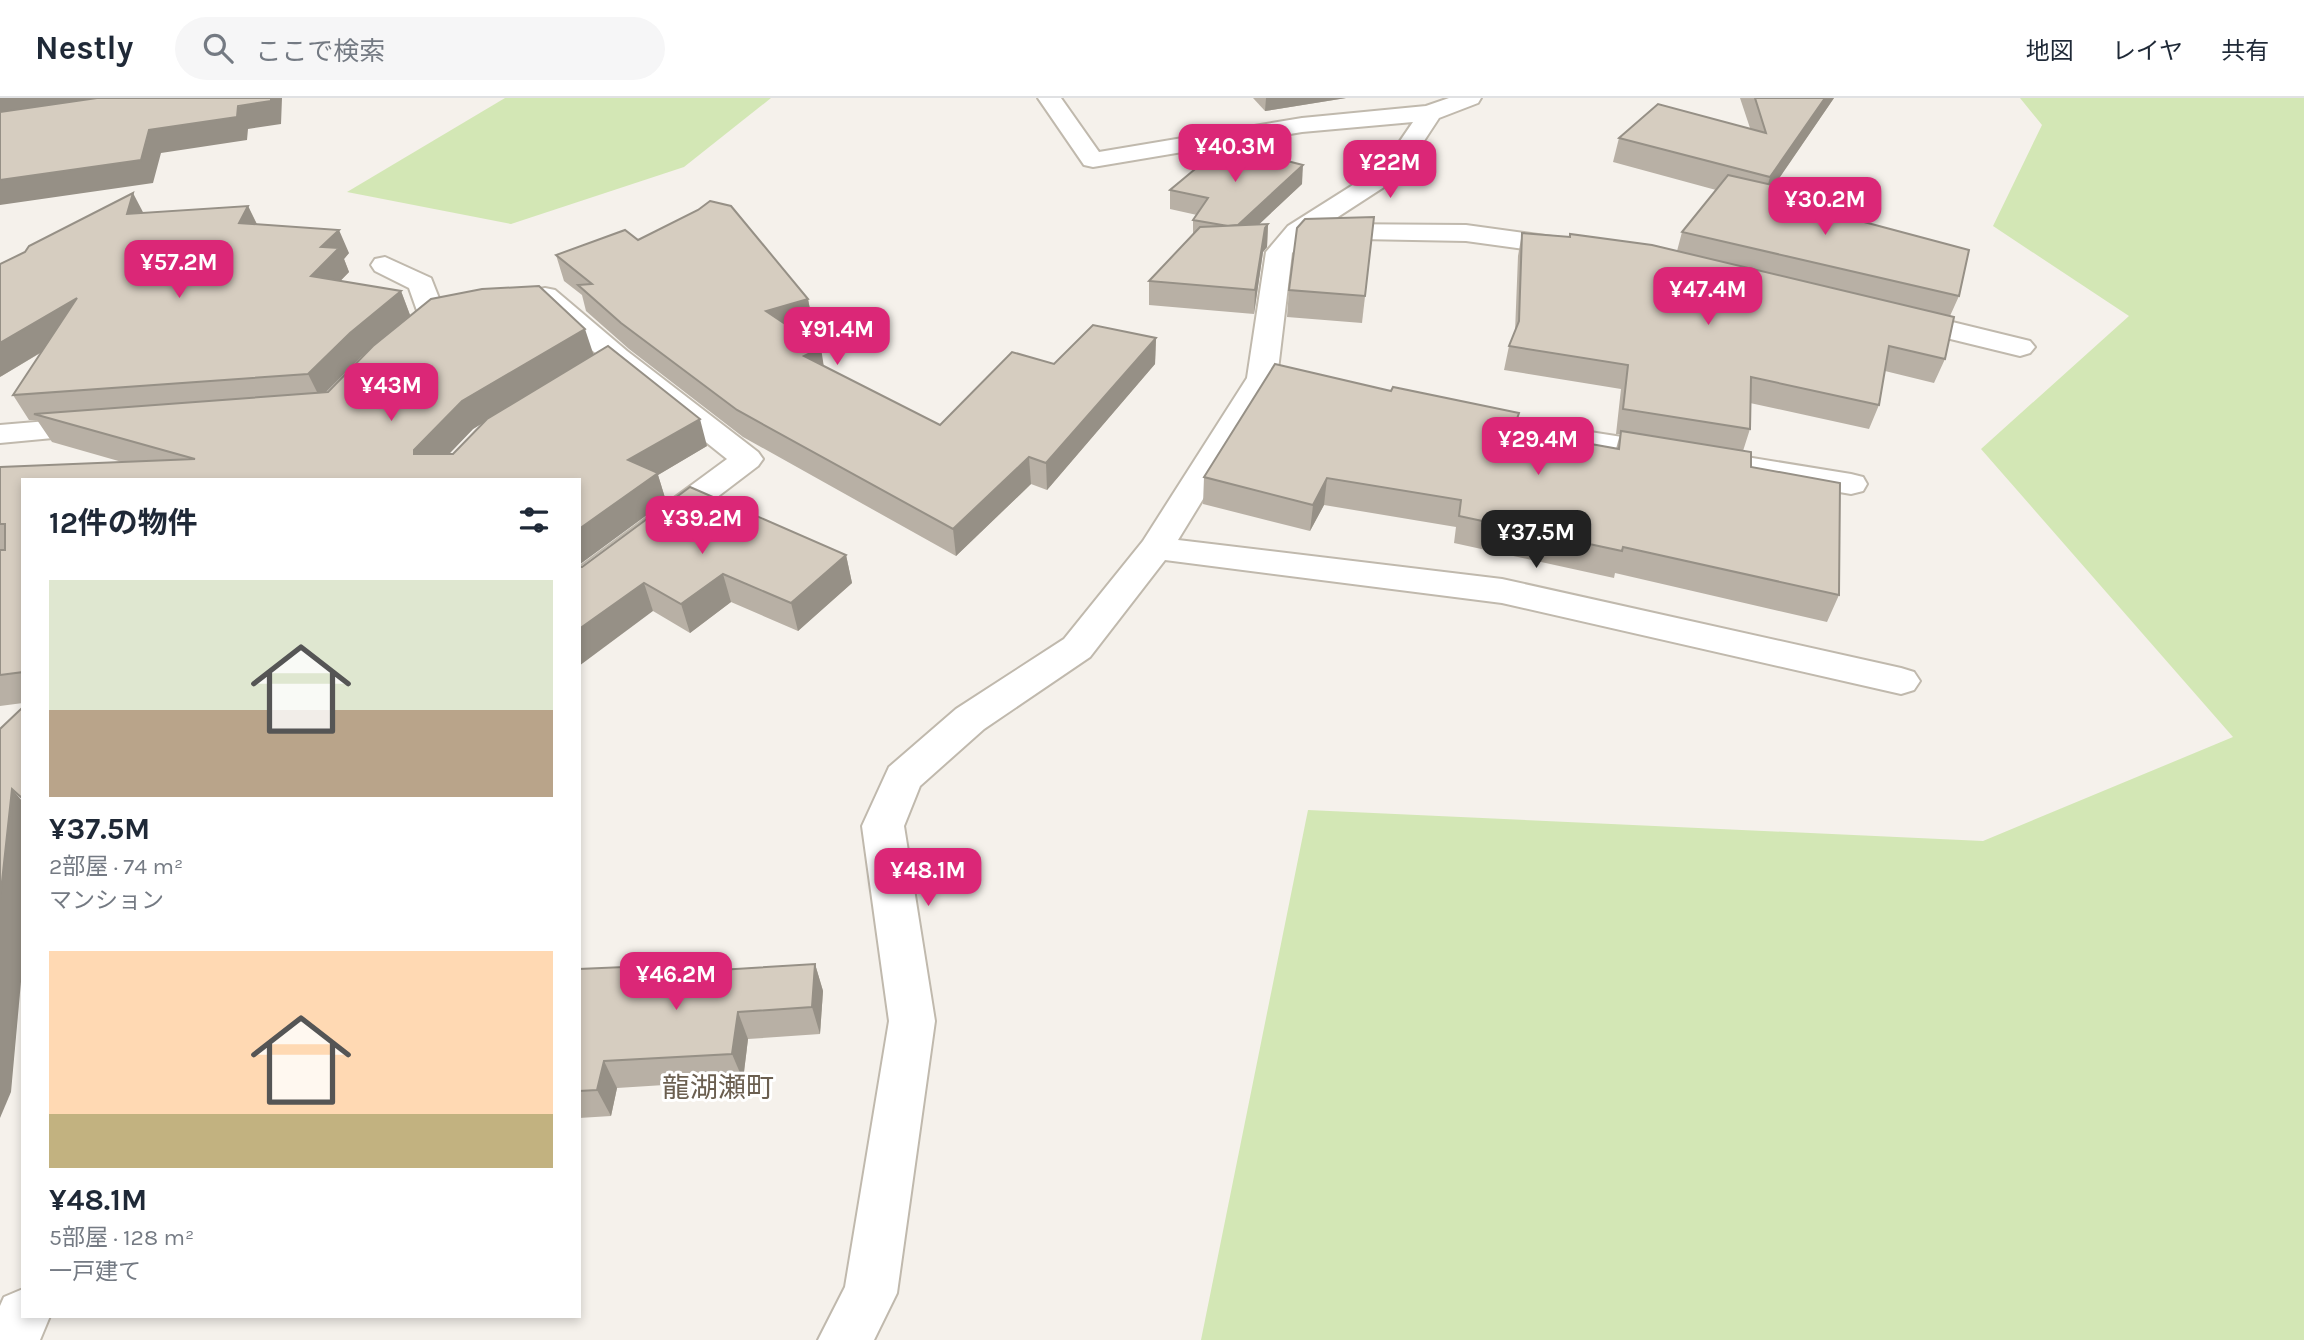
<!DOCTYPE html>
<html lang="ja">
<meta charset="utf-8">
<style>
body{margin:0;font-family:Karla,"Noto Sans JP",sans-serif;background:#f6f6f7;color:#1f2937;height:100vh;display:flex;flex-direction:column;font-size:26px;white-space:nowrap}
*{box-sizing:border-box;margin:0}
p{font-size:23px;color:#747a83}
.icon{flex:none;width:38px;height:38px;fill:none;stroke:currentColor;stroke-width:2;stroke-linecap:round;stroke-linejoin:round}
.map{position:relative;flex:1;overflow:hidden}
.sheet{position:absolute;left:21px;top:380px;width:560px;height:840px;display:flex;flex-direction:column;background:#fff;border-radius:0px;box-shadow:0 4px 10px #0003}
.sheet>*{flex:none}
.price{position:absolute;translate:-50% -60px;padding:0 16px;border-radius:14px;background:#db2777;color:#fff;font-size:23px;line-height:46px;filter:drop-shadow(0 2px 4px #0008)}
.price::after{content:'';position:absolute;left:50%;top:42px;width:21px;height:16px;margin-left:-10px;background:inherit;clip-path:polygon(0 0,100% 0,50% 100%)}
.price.selected{background:#222;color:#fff}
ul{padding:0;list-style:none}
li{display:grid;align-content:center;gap:14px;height:371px;padding:0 28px}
li span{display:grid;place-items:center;height:217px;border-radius:0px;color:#555}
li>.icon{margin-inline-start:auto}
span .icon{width:126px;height:126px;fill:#fffc;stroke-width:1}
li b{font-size:30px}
h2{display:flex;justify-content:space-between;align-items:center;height:84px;padding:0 28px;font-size:30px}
header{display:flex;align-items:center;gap:42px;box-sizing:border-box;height:98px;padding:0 35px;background:#fff;border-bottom:2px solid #e0e1e3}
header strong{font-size:33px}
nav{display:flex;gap:38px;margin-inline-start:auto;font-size:24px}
.search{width:490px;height:63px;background:#f6f6f7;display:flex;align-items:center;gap:18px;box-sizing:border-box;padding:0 24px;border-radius:38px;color:#747a83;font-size:26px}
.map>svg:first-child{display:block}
.green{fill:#d3e7b5}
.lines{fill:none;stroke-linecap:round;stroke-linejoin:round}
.minor-casing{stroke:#c0b9ad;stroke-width:4}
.minor{fill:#fff;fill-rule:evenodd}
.wall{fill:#b8b0a5;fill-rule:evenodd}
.shaded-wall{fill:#969086}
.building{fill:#d6cdc0;stroke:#969086;stroke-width:2}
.labels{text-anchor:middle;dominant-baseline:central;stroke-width:6;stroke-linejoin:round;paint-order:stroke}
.near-quarter-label{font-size:28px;fill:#6b5f50;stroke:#fff}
</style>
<header>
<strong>Nestly</strong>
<div class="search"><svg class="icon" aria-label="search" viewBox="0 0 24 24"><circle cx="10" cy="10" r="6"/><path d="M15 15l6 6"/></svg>ここで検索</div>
<nav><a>地図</a><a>レイヤ</a><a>共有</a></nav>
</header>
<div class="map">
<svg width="2304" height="1242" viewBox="0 0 2304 1242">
<rect width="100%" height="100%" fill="#f5f1eb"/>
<g class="green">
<path d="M505,0H771L684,69L511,126L347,94Z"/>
<path d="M2020,0H2304V1242H1201L1308,712L1983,743L2233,639L1981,351L2129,218L1993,128L2042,27Z"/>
</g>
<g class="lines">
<defs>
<g id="minor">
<path d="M1038,0H1061L1099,54L1302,20L1426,8L1449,0H1481L1478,5L1439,20L1401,78L1327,126L1466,127L1574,142L1583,144L1587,150L1583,156L1574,158L1466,143L1306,140L1292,155L1277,280L1178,442L1502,481L1901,570L1914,574L1920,583L1914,592L1901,596L1502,505L1165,462L1090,559L984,631L920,688L904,728L935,923L897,1195L874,1242H818L845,1189L889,923L862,728L889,669L956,611L1064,541L1143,443L1247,280L1266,154L1288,128L1383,68L1413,24L1302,34L1093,69L1084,67Z"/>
<path d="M385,159L431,180L442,208L469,203L479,205L483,211L479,217C461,221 439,229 421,224L409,190L375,173L371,167L375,161Z"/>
<path d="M545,190L555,192L627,253L758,354L763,361L758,368L591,495L579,498V470L727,361L607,265L535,204L531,198L535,192Z"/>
<path d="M1899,211L2030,243L2035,249L2030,255L2020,258L1889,226L1885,220L1889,214Z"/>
<path d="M1465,309L1526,324L1667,346L1678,349L1683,356L1678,363L1667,366L1526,342L1454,325L1450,318L1454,311Z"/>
<path d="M95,319L106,321L111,328L106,335L0,345V327Z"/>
<path d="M1734,357L1851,376L1863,379L1867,386L1863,393L1851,396L1723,374L1718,367L1723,360Z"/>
<path d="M23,1191V1218H50L40,1242H0V1208L4,1199Z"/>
</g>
</defs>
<use href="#minor" class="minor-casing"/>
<use href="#minor" class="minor"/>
</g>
<g class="wall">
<path d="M1253,0H1346L1265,13Z"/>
<path d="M1740,0H1834L1774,87L1790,91L1785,106L1959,198L1950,218L1945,261L1934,285L1885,273L1879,307L1869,331L1750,305V331L1743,353L1751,369L1839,497L1827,524L1615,475L1614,480L1454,445L1456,429L1324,407L1310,433L1203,406L1204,379L1391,293L1519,315L1515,333L1616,351L1620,336H1616L1621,291L1504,272L1509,248L1515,234L1518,158L1522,135L1677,153L1682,134L1716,92L1613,64L1619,40L1750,30Z"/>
<path d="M1302,86L1259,126H1268L1267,149L1263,154L1254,216L1149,207V183L1193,137V122L1197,117L1170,111V92Z"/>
<path d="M248,108L257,126L349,155L344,161L349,174L340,183L401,193L410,217L593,257L707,348L658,377L666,403L23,382V605L0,608V369L122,364L52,344L37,322H29L13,297L42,254L0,279L144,115ZM366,255L328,294H326L361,259ZM485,323L453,356H449L473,331Z"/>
<path d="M1374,119L1362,225L1287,219L1289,192Z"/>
<path d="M638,142L808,201L813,227L795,233L824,268L940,327L1054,266L1156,240L1155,266L1047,392L1031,386L956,458L743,339L629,251L586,213L582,197L564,183L556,157Z"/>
<path d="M846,457L852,485L798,533L731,504L690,535L579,469Z"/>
<path d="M815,866L823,893L820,936L748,941L743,982L617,990L611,1018L579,1020V871L624,869L627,877Z"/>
</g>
<g class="shaded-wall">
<path d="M0,0H137L0,19Z"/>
<path d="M271,0H282L281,26L248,31L247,42L161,55L153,85L0,107V82L149,32Z"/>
<path d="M1266,0H1346L1265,13Z"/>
<path d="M1825,0H1834L1763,104L1770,79Z"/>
<path d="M1303,67L1302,86L1235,149L1236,129Z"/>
<path d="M133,95L145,118L127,116Z"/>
<path d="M248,108L259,131L239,125Z"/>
<path d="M1268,126L1267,149L1263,154L1254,216L1255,192L1265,130Z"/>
<path d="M339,132L349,155L344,161L349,174L322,202L311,178L321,149Z"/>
<path d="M401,193L410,217L361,259L320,300L308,276L350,235Z"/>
<path d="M77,200L91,224L0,279V245Z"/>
<path d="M808,201L813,227L772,239L766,213Z"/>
<path d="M585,231L594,258L473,331L426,380L414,356V352L462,303Z"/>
<path d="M1156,240L1155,266L1047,392L1046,365Z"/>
<path d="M821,250L825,276L804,258Z"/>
<path d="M700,321L707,348L658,377L666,403L579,467V431L628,362Z"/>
<path d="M1029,359L1031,386L956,458L953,431Z"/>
<path d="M1327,380L1324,407L1310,433L1313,407Z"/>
<path d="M846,457L852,485L798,533L791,505Z"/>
<path d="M723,476L731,504L690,535L681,506Z"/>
<path d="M644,485L653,513L579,568V531Z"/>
<path d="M12,691L23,704V862L11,994L0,1020V802Z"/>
<path d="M815,866L823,893L820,936L812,909Z"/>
<path d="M624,869L636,896L622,878Z"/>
<path d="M738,914L748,941L743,982L732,956Z"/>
<path d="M604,963L617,990L611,1018L597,992Z"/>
</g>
<g class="building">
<path d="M97,0H271V3L238,8L237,19L149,32L141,62L0,82V14Z"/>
<path d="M1755,0H1825L1770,79L1619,40L1658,6L1766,35Z"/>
<path d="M1224,47L1303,67L1238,127L1228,128L1193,122L1208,100L1170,92Z"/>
<path d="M1728,77L1790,91L1782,106L1834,116L1969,152L1959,198L1682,134Z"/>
<path d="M133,95L127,116L248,108L239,125L339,132L321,149L339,150L311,178L401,193L350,235L308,276L13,297L77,200L0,245V166L25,154L29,148Z"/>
<path d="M710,103L731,108L808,201L766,213L821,250L804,258L940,327L1012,254L1054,266L1093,227L1156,240L1046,365L1029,359L953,431L737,312L621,225L578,187L592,186L556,157L625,132L638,142L698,112Z"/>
<path d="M1374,119L1365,198L1289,192L1297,130L1305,121Z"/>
<path d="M1268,126L1265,130L1255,192L1149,183L1200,129Z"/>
<path d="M1522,135L1570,139V136L1652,147L1954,219L1945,261L1889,248L1879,307L1751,279L1750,331L1623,311L1628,267L1509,248L1519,223Z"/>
<path d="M539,188L585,231L462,303L414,352V356H453L487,321L608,248L700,321L628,362L658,375L579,431V382H23V574L0,577V452H5V426H0V369L195,361L34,316L328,294L373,248L431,201L482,191Z"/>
<path d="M1275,266L1391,293L1393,289L1519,315L1513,332L1619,351L1621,333L1751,354V369L1840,385L1839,497L1623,449L1622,453L1459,418L1461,402L1327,380L1313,407L1204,379Z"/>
<path d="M690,389L846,457L791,505L723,476L681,506L644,485L579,531V469H582Z"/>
<path d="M23,609V701L12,691L0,802V631Z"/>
<path d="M815,866L812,909L738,914L732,956L604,963L597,992L579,993V871L624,869L622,878Z"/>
</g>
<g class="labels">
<g class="near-quarter-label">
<text x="718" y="989">龍湖瀬町</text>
</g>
</g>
</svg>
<b class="price" style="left:1235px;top:86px">¥40.3M</b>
<b class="price" style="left:1390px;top:102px">¥22M</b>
<b class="price" style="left:1825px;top:139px">¥30.2M</b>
<b class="price" style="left:179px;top:202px">¥57.2M</b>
<b class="price" style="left:1708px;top:229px">¥47.4M</b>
<b class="price" style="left:837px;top:269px">¥91.4M</b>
<b class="price" style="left:391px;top:325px">¥43M</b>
<b class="price" style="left:1538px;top:379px">¥29.4M</b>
<b class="price" style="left:702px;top:458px">¥39.2M</b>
<b class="price selected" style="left:1536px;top:472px">¥37.5M</b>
<b class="price" style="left:928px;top:810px">¥48.1M</b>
<b class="price" style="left:676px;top:914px">¥46.2M</b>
<section class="sheet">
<h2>12件の物件<svg class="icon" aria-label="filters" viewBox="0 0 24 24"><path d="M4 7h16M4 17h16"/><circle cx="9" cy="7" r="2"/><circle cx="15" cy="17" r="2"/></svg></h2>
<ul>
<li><span style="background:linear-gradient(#dfe7d0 60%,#b9a48a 0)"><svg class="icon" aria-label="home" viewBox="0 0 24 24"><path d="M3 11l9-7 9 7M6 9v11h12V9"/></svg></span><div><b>¥37.5M</b><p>2部屋 · 74 m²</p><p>マンション</p></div></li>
<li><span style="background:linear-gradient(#ffd9b3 75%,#c2b280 0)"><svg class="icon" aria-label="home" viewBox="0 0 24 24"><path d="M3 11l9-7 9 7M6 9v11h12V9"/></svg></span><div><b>¥48.1M</b><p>5部屋 · 128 m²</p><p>一戸建て</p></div></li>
</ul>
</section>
</div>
